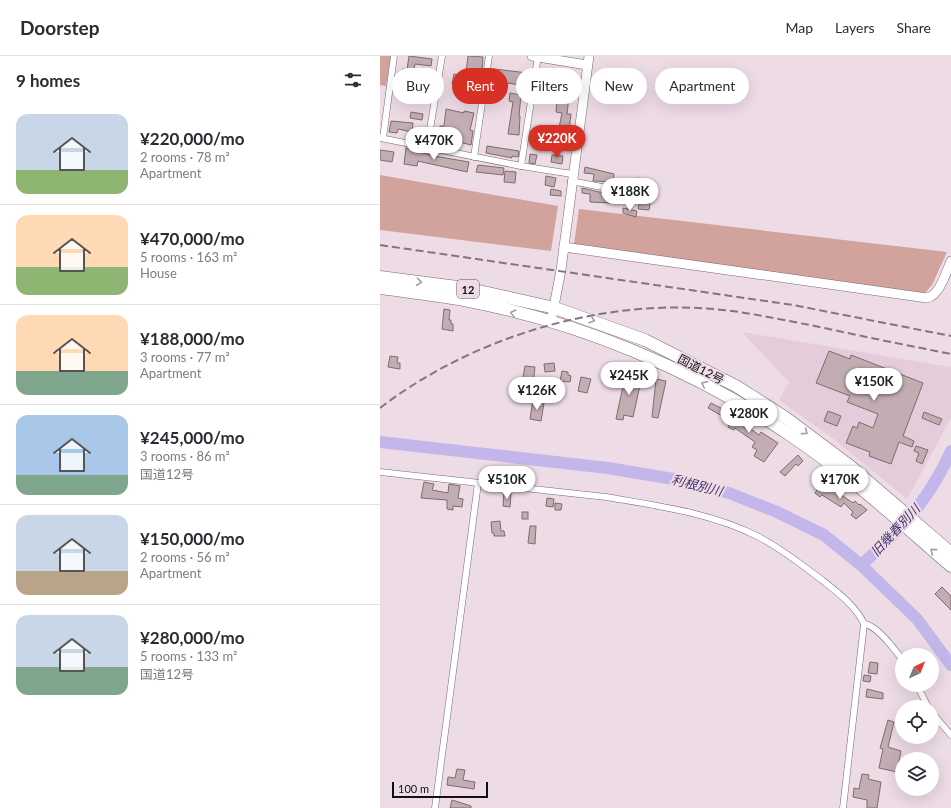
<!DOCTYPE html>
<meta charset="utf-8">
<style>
body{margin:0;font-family:Lato,"Noto Sans JP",sans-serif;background:#f2f2f3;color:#2b2b33;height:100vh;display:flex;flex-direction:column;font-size:15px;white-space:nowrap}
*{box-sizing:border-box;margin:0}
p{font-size:13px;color:#7c7c81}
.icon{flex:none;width:22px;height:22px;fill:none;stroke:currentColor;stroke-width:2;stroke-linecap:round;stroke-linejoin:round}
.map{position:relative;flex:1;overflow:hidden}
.drawer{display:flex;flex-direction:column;background:#fff;width:380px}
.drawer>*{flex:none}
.banner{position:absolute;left:12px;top:12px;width:380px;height:36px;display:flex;gap:8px}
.needle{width:26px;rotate:43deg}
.buttons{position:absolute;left:515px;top:592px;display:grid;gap:8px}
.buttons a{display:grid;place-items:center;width:44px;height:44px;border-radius:50%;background:#fff;box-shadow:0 4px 16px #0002;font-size:20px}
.scale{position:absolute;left:12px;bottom:10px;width:96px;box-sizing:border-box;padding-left:4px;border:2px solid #150f13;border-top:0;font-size:11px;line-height:14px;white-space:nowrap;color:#150f13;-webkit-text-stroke:3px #eddbe6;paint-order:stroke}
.price{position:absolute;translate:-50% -34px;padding:0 9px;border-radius:14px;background:#fff;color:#222;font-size:13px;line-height:26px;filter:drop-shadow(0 1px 2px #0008)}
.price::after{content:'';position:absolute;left:50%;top:24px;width:12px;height:9px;margin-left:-6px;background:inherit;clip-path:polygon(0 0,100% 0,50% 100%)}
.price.selected{background:#d93025;color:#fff}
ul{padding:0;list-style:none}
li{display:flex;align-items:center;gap:12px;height:100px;padding:0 16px}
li+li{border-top:1px solid #e1e1e2}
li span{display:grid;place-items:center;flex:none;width:112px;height:80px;border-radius:12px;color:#555}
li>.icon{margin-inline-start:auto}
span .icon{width:48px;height:48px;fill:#fffc;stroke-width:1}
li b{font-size:17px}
h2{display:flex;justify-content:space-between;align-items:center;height:48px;padding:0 16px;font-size:17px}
.tag{padding:0 14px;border-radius:18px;background:#fff;box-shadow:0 4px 16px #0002;font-size:14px;line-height:36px}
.tag.selected{background:#d93025;color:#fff}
header{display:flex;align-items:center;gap:24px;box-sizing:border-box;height:56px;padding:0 20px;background:#fff;border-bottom:1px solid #e1e1e2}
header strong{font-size:19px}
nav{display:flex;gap:22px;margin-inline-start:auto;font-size:14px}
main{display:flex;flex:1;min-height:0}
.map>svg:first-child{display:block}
.built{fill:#e5ccdb}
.green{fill:#d2a29d}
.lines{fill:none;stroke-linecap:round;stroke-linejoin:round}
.river{stroke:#c3b6eb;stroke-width:12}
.building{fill:#c2aeb2;stroke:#7e6b6f}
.street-casing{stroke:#786872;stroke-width:7}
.secondary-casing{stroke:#786872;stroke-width:10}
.highway-casing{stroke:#786872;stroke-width:13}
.street{stroke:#fff;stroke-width:6}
.secondary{stroke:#fff;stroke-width:9}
.highway{stroke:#fff;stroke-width:12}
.rail{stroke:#82757d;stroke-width:2;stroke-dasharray:8 4;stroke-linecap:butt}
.oneway{stroke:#a19fa1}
.labels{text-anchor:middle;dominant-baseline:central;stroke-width:4;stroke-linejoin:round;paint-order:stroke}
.shield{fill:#eddbe6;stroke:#564c52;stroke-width:1}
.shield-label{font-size:11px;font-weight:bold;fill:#150f13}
.street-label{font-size:12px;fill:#150f13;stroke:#eddbe6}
.water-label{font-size:13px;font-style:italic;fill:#45316f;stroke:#eddbe6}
</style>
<header>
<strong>Doorstep</strong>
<nav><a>Map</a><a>Layers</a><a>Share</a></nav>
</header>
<main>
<section class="drawer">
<h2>9 homes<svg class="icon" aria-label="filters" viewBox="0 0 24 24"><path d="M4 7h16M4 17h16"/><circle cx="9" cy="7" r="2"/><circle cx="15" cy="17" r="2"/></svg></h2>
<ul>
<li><span style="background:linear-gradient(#c9d6e8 70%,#8fb573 0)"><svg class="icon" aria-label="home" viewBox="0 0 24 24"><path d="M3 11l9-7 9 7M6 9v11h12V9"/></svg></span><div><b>¥220,000/mo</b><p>2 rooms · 78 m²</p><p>Apartment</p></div></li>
<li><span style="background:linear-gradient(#ffd9b3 65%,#8fb573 0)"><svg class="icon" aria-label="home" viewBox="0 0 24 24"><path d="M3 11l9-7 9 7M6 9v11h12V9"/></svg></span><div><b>¥470,000/mo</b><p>5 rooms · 163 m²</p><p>House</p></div></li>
<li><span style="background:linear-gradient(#ffd9b3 70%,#7fa58c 0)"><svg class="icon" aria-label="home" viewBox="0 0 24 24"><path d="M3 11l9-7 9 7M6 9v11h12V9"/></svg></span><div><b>¥188,000/mo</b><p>3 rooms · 77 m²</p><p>Apartment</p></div></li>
<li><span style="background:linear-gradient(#a9c7e8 75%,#7fa58c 0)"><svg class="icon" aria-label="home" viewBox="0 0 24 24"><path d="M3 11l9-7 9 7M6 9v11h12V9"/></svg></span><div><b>¥245,000/mo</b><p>3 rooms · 86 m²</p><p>国道12号</p></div></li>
<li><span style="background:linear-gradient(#c9d6e8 70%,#b9a48a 0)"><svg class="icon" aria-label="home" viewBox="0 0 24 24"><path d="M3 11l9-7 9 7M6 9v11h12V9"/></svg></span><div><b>¥150,000/mo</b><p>2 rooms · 56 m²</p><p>Apartment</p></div></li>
<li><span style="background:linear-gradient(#c9d6e8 65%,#7fa58c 0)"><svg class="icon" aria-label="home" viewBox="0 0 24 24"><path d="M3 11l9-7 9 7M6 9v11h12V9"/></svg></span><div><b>¥280,000/mo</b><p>5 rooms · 133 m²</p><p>国道12号</p></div></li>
</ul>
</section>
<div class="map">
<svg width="571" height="752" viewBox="0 0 571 752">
<rect width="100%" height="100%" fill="#eddbe6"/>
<path class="built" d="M362,276L571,311V362L527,443L455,384L399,344L409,326Z"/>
<g class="green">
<path d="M0,0H11L6,30L0,29Z"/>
<path d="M0,119L178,150L171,195L0,174Z"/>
<path d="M199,153L567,196L552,229L544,238L194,188Z"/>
</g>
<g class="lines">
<g class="river">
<path d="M0,386L228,412L299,424L349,437L397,456L444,479L481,509L537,563L571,609"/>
<path d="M481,509C521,474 549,444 571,395"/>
</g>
</g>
<g class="building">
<path d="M29,0L52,3L51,10L35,8L32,23L28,22L26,37L17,36L18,28H20L23,13L27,14Z"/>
<path d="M88,0L103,1L102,16L94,15L93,18L86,17Z"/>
<path d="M114,13L148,17L145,36L138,35L139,29L128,27L127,32L118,31V26L112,25Z"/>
<path d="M177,13H182L181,24L160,21L161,14L177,15Z"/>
<path d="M74,18L82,20L80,29L72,28Z"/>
<path d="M84,32L94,33L93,39L84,38Z"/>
<path d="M160,36L189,40L187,58H191L188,84L177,82L182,57L176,56L177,45L159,42Z"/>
<path d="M130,37L141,39L139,60H140L139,79L128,78L133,46L129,45Z"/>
<path d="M66,53L84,57V55L94,57L90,74L93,75L91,89L71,84L70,87L58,85L60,70H64Z"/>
<path d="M31,56L43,58L42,64L30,62Z"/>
<path d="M11,65L33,67L32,76L18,73L17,77L9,76Z"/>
<path d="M160,81L168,82L167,92L158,90Z"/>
<path d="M107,90L139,95L138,101L132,100V102L106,97Z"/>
<path d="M26,92L54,100L89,106L87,116L38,105L37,110L24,108Z"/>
<path d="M0,94L14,96L12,106L0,104Z"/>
<path d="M150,98L157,99L155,108L149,107Z"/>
<path d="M172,99L183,100L182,108L171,106Z"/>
<path d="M98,109L124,112L123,119L96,116Z"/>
<path d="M205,111L234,118L233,126L213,125L214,118L204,117Z"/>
<path d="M125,115L136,116L135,127L124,126Z"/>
<path d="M166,120L176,122L174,131L165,129Z"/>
<path d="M257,122L270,124L269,134L255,132Z"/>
<path d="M202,132L232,139L230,147L210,146V138L202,137Z"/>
<path d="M171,133L181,135V140L170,139Z"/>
<path d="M260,144L267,145V147L270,148L269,154L258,153Z"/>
<path d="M243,152L257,155L256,161L243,157Z"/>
<path d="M64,253L70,254L69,264H71V268H73V275L62,273Z"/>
<path d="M449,295L470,303L471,299L543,327L523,380L534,385L532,391L519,386L511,408L489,400L490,396L466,387L473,370L477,372L479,366L493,372L498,358L467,346L470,340L436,327Z"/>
<path d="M10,300L18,301L17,307H20V313L8,311Z"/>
<path d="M174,307L175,315L165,316L164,308Z"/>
<path d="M145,310L155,311L153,329L142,327Z"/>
<path d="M182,315L188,316V319L191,320L190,326L180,325Z"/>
<path d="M246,316L262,320L253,361L244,359L243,364L236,363Z"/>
<path d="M201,321L211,323L207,337L198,335Z"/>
<path d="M276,323L286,325L278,362L272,361Z"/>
<path d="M153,344L164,347L161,365L150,363Z"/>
<path d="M331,347L358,361L357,363L379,379L381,376L398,387L384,406L374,400L377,394L372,391L375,386L355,372L354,374L348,371L351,365L328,352Z"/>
<path d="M448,355L461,360L457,370L444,365Z"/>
<path d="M544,356L562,363L559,369L542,362Z"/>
<path d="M536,390L548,394L542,408L536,405L539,397L534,395Z"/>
<path d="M418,399L423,405L418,410L416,408L405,420L400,416Z"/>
<path d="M44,426L54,428L52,434L68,437L69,428L80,430L78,442L83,443L82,451L73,450V454L67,453V444L41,442Z"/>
<path d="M442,426L473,447L475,445L479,449L480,448L487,454L476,463L471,459L473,456L464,447L461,451L442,439L440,441L435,437Z"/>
<path d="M124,436L131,437L130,451L123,450Z"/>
<path d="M167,442L174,443L173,451L166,450Z"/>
<path d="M175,447L182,448L181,454H175Z"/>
<rect x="142" y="456" width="6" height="7"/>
<path d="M120,465L121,475H124L125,480H114V477H112L111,466Z"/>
<path d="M150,470H156L155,488L148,487Z"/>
<path d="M562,531L571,540V554L555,538Z"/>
<path d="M490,606L498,607L497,618L488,617Z"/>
<path d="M484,619L491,620L490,626L483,625Z"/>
<path d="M487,633L503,637V643L486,641Z"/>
<path d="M508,664L514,666L508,691L521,695L517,716L499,712L503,693L500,692Z"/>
<path d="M77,713L85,714L83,724L95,726L94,733L67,729L68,721L75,722Z"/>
<path d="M482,718L489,719L488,723L501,726L497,752H487V744L473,741L474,732L479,733Z"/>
<path d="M72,744L91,750V752H70Z"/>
</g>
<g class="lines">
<defs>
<g id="street">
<path d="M0,82L141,110L192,118"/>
<path d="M3,82L14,0"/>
<path d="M47,92L62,0"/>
<path d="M94,101L109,0"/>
<path d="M141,110L158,0"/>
<path d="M191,125L263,139"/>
<path d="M0,416L226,441C278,450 333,457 379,481C402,493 422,509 442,524C457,536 476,550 484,568L463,752"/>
<path d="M484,568C497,569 514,593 522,603"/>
<path d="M537,629L548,651"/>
<path d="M552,657L571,679"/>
<path d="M55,752L98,427"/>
</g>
<g id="secondary">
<path d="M152,0L207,9"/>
<path d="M184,191L547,242C560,239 566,216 571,205"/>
<path d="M171,266L181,214L209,0"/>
</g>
<g id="highway">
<path d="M0,221L85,232L175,252L265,284L356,330L406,362L470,410L571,497"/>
<path d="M0,232C28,236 56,239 84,244C199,266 313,313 410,379C467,417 519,465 571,510"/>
</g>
</defs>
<use href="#street" class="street-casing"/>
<use href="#secondary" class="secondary-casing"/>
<use href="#highway" class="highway-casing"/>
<use href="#street" class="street"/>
<use href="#secondary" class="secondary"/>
<use href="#highway" class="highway"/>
<g class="rail">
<path d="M0,189L413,249L571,280"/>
<path d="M0,352C91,282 219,243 334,253C368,256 402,264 435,270C480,280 526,289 571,298"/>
</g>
</g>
<defs><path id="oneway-chevron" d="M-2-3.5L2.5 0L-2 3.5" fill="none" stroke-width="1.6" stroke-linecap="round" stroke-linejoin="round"/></defs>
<g class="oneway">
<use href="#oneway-chevron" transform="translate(39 226) rotate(8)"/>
<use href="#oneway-chevron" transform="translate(133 257) rotate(-166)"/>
<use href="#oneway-chevron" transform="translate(212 264) rotate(18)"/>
<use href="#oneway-chevron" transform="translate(324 328) rotate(-153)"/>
<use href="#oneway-chevron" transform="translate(425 376) rotate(36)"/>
<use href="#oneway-chevron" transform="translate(553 495) rotate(-139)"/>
</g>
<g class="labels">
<rect class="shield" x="77" y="224" width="22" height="18" rx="3"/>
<g class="shield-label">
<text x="88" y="233">12</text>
</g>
<g class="street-label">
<text transform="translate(321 313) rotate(27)">国道12号</text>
</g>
<g class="water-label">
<text transform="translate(317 429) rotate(14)">利根別川</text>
<text transform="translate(515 474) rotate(-47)">旧幾春別川</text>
</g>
</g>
</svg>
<div class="buttons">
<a><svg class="needle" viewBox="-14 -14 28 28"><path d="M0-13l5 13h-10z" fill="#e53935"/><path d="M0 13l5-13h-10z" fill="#7c7c81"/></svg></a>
<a><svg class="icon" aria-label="locate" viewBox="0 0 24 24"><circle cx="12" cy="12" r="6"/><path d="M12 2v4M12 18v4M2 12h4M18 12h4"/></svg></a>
<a><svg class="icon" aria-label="layers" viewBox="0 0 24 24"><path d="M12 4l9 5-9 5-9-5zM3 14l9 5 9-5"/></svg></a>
</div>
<div class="scale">100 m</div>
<b class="price selected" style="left:177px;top:103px">¥220K</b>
<b class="price" style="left:54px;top:105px">¥470K</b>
<b class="price" style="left:250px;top:156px">¥188K</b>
<b class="price" style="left:249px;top:340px">¥245K</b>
<b class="price" style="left:494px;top:346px">¥150K</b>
<b class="price" style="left:157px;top:355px">¥126K</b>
<b class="price" style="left:369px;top:378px">¥280K</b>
<b class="price" style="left:127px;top:444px">¥510K</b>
<b class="price" style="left:460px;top:444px">¥170K</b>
<div class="banner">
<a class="tag">Buy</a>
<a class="tag selected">Rent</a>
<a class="tag">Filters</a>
<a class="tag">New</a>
<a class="tag">Apartment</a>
</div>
</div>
</main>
